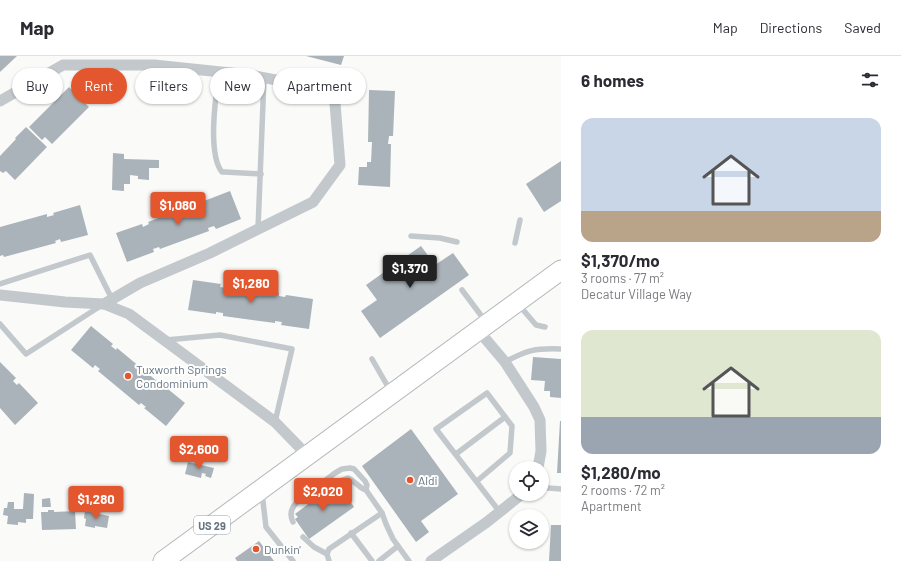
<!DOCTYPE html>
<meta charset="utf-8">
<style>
body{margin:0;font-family:Barlow,sans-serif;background:#f2f2f3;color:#2b2b33;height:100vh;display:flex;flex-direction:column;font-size:15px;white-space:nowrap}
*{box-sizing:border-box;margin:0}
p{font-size:13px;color:#7c7c81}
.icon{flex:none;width:22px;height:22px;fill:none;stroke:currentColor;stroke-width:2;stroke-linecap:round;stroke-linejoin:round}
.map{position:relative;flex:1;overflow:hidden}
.sheet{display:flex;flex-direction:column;background:#fff;width:340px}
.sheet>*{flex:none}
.banner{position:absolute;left:12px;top:12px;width:380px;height:36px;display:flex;gap:8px}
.tools{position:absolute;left:509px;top:405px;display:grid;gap:8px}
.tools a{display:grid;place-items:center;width:40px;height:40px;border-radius:50%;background:#fff;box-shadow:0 1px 3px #0004;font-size:20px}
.price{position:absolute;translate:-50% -34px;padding:0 9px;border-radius:4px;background:#e4572e;color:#fff;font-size:13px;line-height:26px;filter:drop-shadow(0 1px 2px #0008)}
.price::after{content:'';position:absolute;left:50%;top:24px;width:12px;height:9px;margin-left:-6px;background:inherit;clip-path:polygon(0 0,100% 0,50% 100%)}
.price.current{background:#222;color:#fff}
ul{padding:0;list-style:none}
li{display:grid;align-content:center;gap:8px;height:212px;padding:0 20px}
li span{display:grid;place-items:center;height:124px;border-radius:12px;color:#555}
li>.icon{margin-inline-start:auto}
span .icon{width:72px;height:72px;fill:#fffc;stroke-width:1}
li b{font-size:17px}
h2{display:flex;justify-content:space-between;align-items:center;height:48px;padding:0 20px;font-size:17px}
.tag{padding:0 14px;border-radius:18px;background:#fff;box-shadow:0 1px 3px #0004;font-size:14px;line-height:36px}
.tag.current{background:#e4572e;color:#fff}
header{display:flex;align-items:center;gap:24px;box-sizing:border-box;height:56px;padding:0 20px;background:#fff;border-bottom:1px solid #e1e1e2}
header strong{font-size:19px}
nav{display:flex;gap:22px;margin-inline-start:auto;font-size:14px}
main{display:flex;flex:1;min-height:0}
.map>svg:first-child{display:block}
.building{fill:#aab3b9}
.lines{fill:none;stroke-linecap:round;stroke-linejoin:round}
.trunk-casing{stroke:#b4b9bd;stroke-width:21}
.service{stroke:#c3c8cc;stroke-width:5.5}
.minor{stroke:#c3c8cc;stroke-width:11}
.trunk{stroke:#fff;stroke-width:19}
.poi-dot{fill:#e4572e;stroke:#fff;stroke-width:1.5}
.labels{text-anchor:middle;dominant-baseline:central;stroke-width:4;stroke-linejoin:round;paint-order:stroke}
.shield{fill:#fff;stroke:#939fa8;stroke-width:1}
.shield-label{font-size:11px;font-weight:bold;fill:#657683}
.poi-label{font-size:12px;fill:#657683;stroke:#fff;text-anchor:start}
</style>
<header>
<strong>Map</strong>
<nav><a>Map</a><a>Directions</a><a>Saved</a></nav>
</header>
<main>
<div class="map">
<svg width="561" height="505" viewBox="0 0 561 505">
<rect width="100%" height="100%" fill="#fafaf8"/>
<g class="building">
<path d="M0,0H17L0,16Z"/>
<path d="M306,0H344L341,9Z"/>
<path d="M69,31L89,51L52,88L45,81L42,84L29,71Z"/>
<path d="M369,34L395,35L393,80H389L388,88H391L390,131L358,129L359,111H367V106H371L372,86H368Z"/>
<path d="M26,71L47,91L15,124L6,115L3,117L0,115V100L16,83L15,82Z"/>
<path d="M113,97L124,98V103L159,104V112H149V124L138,123V120L130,119V128H124V135L112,134Z"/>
<path d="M561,105V145L544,156L526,128Z"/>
<path d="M230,135L241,163L216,173L214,170L208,172L209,175L160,193L159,191L153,193L154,196L127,206L116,177L142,168L143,171L149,168L148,166L198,147L199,150L205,147L204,145Z"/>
<path d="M80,149L88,179L61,186L60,183L55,185L56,187L4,201L3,199L0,200V171L47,158V161L54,159L53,157Z"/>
<path d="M421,190L435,209L453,197L469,219L380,282L361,255L377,244L366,229Z"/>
<path d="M193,224L221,228L220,231L227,232V229L279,237V240L285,241L286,239L313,243L309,273L281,269L282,266L275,265V267L223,260V257L216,256V258L188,254Z"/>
<path d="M91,270L113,288L111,290L116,294L117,292L158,326L156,328L161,332L163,329L185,347L166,370L144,352L146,351L141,347L139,349L98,315L100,313L95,309L93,312L71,294Z"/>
<path d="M533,301L561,303V342L550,341V335H544L545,325L531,324Z"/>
<path d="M0,306L16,322L13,325L17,329L19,327L38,347L15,369L0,352Z"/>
<path d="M560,365H561V417H557Z"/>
<path d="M411,373L458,438L421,465L429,476L416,486L362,410Z"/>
<path d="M188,406L214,412L211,422L205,420L206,418L202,417L201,422L185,418Z"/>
<path d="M341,431L354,451L309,483L295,463L298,461L295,458L320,439L324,444Z"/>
<path d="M24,437L34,438L33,463H26V467L18,466V469L7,468L8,460L3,459L4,452H7L8,446H14V453H23Z"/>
<path d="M50,442L51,451H42V443Z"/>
<path d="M48,454H54V456L75,455L76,473L42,474L41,456H48Z"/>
<path d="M85,455L109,460L107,472L95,470V472L85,470L86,463L84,462Z"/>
<path d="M551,469H561V505H549Z"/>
<path d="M259,485L274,505H237L235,502Z"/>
</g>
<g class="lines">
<defs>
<path id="trunk" d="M163,505L561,214"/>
</defs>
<use href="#trunk" class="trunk-casing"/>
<g class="service">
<path d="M219,16C216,38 207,98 222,116H225L261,118"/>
<path d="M258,173L264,22"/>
<path d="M411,180L440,182L457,186"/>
<path d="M515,187L520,164"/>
<path d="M0,228L90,199L112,243"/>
<path d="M462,234L486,266"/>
<path d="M519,249L536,269L545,271"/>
<path d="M0,268L26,298L102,249"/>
<path d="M166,284L220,279L292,293L275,366"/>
<path d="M372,303L391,336"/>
<path d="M505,306C527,294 535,292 561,293"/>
<path d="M456,398L505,361"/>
<path d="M324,425L334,427L348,422C355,425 359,432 366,434"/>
<path d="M477,425L510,397L512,370L487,337L436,373L499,455"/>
<path d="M542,430L549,432L561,433"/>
<path d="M262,437L266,471L293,505"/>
<path d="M293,466C289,458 291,452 297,446L335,417L342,413L350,412L354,413L365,425L367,429L366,434L382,457L386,468L393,483L409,505"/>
<path d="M351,477L372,505"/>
<path d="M303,481L314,491L327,498"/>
<path d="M329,505L327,498L329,493L382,457"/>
<path d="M379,505L398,490"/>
</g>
<g class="minor">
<path d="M0,45L63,9H154L250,19L334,35L340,109L313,146L210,197L140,227L104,248"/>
<path d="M0,239L65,246L104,248L129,258L275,366L307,399"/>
<path d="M478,274L505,306L534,351L540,364L541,395L538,412"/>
<path d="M431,505L487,466L522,438"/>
</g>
<use href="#trunk" class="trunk"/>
</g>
<g class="poi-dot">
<circle cx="128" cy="320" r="4"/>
<circle cx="410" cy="424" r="4"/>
<circle cx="256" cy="493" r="4"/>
</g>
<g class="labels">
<rect class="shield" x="194" y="460" width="36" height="18" rx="3"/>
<g class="shield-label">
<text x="212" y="469">US 29</text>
</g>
<g class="poi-label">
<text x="136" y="313">Tuxworth Springs<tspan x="136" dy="14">Condominium</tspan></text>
<text x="418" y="424">Aldi</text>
<text x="264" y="493">Dunkin'</text>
</g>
</g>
</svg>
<div class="tools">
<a><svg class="icon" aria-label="locate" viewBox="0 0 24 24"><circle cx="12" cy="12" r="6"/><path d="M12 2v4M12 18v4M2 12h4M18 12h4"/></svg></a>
<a><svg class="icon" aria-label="layers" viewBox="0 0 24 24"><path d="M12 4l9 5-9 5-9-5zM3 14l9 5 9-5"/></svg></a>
</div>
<b class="price" style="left:178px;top:170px">$1,080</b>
<b class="price current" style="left:410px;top:233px">$1,370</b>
<b class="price" style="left:251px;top:248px">$1,280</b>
<b class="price" style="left:199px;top:414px">$2,600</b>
<b class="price" style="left:323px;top:456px">$2,020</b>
<b class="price" style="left:96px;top:464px">$1,280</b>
<div class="banner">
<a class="tag">Buy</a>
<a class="tag current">Rent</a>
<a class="tag">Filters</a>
<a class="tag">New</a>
<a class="tag">Apartment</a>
</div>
</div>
<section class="sheet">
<h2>6 homes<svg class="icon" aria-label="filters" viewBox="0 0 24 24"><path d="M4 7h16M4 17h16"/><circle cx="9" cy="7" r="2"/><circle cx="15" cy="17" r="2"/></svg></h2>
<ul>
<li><span style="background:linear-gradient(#c9d6e8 75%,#b9a48a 0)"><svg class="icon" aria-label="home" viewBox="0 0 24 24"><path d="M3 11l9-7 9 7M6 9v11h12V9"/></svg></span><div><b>$1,370/mo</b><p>3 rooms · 77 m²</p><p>Decatur Village Way</p></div></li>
<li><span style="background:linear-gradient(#dfe7d0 70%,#9aa5b1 0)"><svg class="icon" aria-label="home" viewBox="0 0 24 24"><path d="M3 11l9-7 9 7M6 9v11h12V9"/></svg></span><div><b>$1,280/mo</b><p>2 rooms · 72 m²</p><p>Apartment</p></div></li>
</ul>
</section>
</main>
